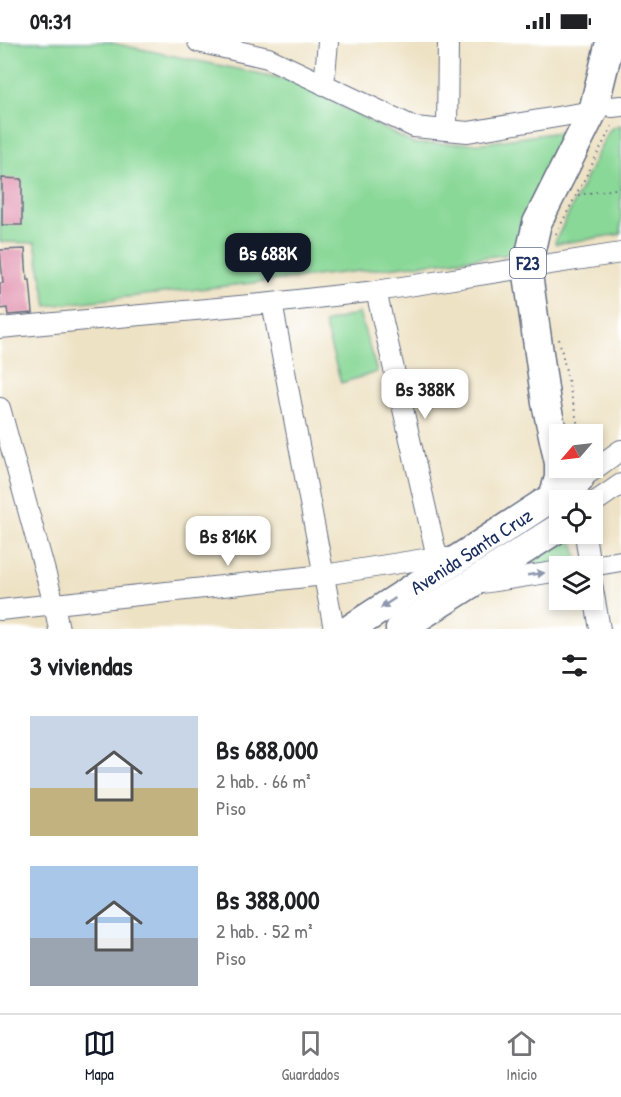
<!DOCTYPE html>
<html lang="es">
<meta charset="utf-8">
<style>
body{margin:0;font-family:"Patrick Hand",sans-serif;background:#f2f2f2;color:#202124;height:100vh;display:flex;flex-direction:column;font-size:22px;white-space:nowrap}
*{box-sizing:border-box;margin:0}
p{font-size:20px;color:#757577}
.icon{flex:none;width:33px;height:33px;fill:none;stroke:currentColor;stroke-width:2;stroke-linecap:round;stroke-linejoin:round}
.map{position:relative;height:587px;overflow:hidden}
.details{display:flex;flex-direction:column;background:#fff;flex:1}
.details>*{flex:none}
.needle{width:39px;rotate:242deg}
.fabs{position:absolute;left:549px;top:382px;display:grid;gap:12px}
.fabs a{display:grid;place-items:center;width:54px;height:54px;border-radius:0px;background:#fff;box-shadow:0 3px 9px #0003;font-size:30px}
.price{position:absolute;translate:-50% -51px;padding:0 14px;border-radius:12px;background:#fff;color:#222;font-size:20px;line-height:39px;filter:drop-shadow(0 2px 3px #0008)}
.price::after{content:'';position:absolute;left:50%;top:36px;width:18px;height:14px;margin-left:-9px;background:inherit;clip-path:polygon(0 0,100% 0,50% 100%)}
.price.active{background:#111827;color:#fff}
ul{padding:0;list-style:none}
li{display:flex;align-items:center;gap:18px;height:150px;padding:0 30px}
li span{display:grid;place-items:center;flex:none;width:168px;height:120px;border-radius:0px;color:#555}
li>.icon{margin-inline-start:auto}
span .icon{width:72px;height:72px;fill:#fffc;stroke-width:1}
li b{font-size:26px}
h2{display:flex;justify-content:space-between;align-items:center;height:72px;padding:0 30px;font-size:26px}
.status{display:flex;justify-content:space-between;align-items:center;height:42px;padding:0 30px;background:#fff;direction:ltr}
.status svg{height:16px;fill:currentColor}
.tabs{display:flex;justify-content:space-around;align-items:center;height:84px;border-top:2px solid #e0e0e0;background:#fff;font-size:16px;color:#757577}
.tabs a{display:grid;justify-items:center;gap:3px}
.tabs .active{color:#111827}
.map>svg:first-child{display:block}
.green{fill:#89d897;stroke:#52847a;stroke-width:1.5}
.building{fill:#e18fad}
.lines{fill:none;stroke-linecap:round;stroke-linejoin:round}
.minor-casing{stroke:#656e82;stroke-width:22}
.highway-casing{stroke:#656e82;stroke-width:31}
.path{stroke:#656e82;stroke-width:2;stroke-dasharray:1.5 4.5;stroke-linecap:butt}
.minor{stroke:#fff;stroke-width:20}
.highway{stroke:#fff;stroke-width:28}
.oneway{fill:#8d97ae}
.labels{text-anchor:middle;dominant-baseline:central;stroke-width:4.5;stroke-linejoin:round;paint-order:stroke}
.shield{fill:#fff;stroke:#5f6d8e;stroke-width:1.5}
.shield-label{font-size:18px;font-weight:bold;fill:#1b2f5e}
.street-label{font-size:20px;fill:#1b2f5e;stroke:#fff}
</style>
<div class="status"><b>09:31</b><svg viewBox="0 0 49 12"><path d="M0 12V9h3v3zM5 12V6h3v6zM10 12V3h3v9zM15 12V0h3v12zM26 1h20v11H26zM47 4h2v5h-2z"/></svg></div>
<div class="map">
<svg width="621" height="587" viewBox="0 0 621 587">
<rect width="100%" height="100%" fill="#fff"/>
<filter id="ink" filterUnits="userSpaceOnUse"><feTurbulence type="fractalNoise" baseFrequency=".0167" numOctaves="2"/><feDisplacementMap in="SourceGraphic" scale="12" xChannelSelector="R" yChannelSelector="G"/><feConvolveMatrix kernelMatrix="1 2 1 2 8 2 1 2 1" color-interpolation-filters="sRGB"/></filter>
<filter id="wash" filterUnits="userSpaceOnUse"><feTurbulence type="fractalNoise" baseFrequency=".008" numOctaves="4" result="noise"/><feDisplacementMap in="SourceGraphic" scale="24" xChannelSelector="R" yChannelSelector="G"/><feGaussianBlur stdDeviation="1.35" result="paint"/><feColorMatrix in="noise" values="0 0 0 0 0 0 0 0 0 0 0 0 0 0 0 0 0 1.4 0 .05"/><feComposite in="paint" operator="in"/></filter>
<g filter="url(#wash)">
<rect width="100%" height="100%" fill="#eee2c4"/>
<g class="green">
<path d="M0,0H107L290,38L414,102L483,101L566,89L512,212L47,264L35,201L0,200Z"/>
<path d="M621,83V192L556,202L555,200L608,90L613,85Z"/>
<path d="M359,271L377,330L341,341L324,281Z"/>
<path d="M571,493L577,514L574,521L538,525L535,521L534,517Z"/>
</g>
<g id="blocks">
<g class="building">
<path d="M2,136L22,137V183H2Z"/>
<path d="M25,207L27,238H30L33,271L8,273L7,266L0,267V241H3L0,208Z"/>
</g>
</g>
</g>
<g filter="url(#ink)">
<use href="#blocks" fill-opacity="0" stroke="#656e82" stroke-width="1.5"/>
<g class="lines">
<defs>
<g id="minor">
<path d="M198,0L268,16L414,85L468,90L593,69"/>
<path d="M324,43L328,0"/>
<path d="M612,65L621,64"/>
<path d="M447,88L448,0"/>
<path d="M376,249L437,515"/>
<path d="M272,261L334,587"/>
<path d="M0,286L272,261L376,249L621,211"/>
<path d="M0,366L54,562L59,587"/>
<path d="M579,438L621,408"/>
<path d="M592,462L621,442"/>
<path d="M585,492L590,525"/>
<path d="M586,525L621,519"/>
<path d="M482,541L560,529"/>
<path d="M592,542L600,587"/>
<path d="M0,568L324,533L437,515L455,517"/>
</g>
<g id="highway">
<path d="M553,455L559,436V421L546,361L527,225L537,181L593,69L610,0"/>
<path id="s1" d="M350,587L579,438"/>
<path d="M400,587L560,485"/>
</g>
</defs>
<use href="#minor" class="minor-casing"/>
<use href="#highway" class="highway-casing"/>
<g class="path">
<path d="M578,153L621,146"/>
<path d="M556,192L614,80"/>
<path d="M559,297L580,393"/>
</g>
<use href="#minor" class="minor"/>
<use href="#highway" class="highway"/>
</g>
<defs><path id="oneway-solid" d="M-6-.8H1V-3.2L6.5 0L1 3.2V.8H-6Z" transform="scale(1.5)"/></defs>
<g class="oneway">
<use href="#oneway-solid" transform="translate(536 532) rotate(-8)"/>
<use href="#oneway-solid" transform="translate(388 561) rotate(146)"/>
</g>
</g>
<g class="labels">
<rect class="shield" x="510" y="206" width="36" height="30" rx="4.5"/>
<g class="shield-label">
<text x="528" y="221">F23</text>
</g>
<g class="street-label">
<text stroke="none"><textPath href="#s1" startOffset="144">Avenida Santa Cruz</textPath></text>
</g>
</g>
</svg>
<div class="fabs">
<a><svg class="needle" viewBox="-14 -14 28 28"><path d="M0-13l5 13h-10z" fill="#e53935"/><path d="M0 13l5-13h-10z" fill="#757577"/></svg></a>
<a><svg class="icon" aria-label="locate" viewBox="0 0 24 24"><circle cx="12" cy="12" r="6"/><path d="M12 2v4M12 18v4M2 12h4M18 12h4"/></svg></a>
<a><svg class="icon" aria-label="layers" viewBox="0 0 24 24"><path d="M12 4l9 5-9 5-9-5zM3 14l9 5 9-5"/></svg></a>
</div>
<b class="price active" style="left:268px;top:242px">Bs 688K</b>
<b class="price" style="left:425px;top:378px">Bs 388K</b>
<b class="price" style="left:228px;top:525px">Bs 816K</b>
</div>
<section class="details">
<h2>3 viviendas<svg class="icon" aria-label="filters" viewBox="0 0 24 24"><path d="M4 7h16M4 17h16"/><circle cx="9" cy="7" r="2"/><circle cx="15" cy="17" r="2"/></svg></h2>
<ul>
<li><span style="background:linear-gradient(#c9d6e8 60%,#c2b280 0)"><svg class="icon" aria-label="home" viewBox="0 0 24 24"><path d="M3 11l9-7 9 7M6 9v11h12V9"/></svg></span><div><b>Bs 688,000</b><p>2 hab. · 66 m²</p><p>Piso</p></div></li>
<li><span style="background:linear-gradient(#a9c7e8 60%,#9aa5b1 0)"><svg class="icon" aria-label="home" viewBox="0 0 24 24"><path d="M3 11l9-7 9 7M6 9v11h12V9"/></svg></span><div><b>Bs 388,000</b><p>2 hab. · 52 m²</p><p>Piso</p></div></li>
</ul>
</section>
<nav class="tabs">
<a class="active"><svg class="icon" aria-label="map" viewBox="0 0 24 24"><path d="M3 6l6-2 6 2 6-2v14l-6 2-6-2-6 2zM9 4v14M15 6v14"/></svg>Mapa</a>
<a><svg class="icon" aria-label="saved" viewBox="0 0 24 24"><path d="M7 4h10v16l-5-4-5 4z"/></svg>Guardados</a>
<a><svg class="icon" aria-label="home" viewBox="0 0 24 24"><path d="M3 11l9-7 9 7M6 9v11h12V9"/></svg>Inicio</a>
</nav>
